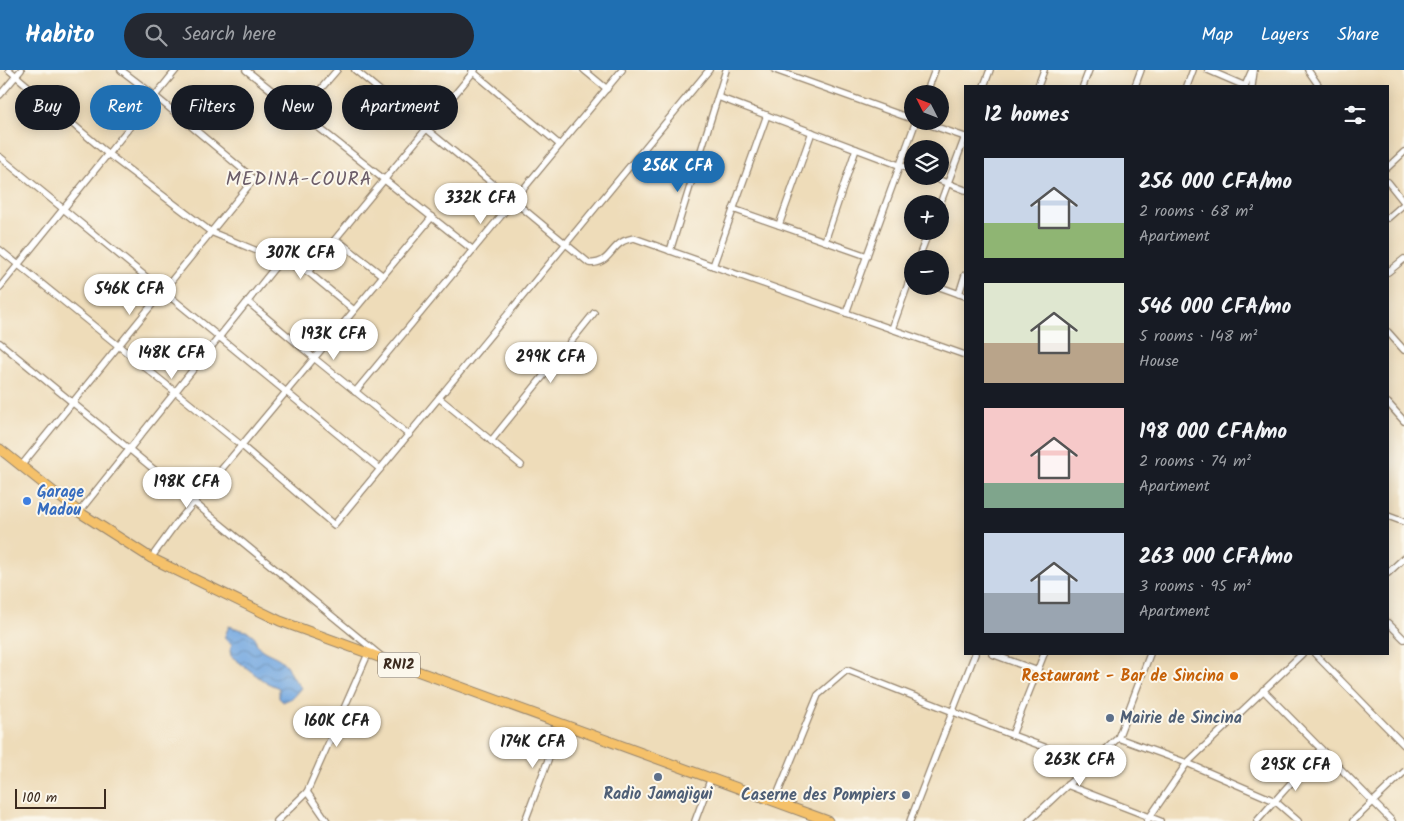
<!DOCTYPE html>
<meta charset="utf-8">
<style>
body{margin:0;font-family:Kalam,sans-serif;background:#242831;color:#f1f3f6;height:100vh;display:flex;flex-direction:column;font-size:19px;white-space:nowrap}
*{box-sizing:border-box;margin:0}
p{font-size:16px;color:#9ea1a6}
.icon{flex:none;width:28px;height:28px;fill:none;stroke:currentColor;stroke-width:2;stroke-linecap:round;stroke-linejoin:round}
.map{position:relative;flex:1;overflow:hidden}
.details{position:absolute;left:964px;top:15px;width:425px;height:570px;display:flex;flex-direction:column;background:#171b24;border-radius:0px;box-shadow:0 2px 12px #0003}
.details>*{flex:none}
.guide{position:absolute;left:15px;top:15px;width:475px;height:45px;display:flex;gap:10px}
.needle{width:32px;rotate:312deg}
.tools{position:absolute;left:904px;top:15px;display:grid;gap:10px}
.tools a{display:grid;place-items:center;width:45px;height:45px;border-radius:50%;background:#171b24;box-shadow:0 2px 12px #0003;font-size:25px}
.scale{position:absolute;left:15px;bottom:12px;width:91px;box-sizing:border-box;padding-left:5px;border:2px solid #3b2a1e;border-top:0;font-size:14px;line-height:18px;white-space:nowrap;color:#3b2a1e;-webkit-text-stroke:4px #fbf7ec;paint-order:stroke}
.price{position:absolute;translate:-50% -42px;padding:0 11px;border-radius:18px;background:#fff;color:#222;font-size:16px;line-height:32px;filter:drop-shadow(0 1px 2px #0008)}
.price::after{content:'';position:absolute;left:50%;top:30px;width:15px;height:11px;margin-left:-8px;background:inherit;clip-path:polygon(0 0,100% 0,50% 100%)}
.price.on{background:#1f6fb2;color:#fff}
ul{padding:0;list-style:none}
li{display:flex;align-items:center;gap:15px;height:125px;padding:0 20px}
li span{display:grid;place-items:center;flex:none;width:140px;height:100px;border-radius:0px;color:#555}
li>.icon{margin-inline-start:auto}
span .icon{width:60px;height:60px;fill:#fffc;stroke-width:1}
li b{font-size:21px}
h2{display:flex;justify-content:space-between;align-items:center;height:60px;padding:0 20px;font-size:21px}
.pill{padding:0 18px;border-radius:22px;background:#171b24;box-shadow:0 2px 12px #0003;font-size:18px;line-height:45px}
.pill.on{background:#1f6fb2;color:#fff}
header{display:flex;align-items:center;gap:30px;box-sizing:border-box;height:70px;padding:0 25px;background:#1f6fb2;color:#fff}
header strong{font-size:24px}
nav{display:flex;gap:28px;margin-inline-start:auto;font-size:18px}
.search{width:350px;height:45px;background:#242831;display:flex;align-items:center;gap:12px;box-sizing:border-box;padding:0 18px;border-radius:28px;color:#9ea1a6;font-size:19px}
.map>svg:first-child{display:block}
.water{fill:url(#water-waves);stroke:#58697f}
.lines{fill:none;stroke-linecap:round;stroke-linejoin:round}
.minor-casing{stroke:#94836c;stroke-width:8}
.primary-casing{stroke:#94836c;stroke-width:11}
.minor{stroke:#fff;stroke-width:5.5}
.primary{stroke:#f5c16b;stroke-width:9}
.shop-dot{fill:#3f7fe0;stroke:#fbf7ec;stroke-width:2}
.food-dot{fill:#e8710a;stroke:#fbf7ec;stroke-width:2}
.service-dot{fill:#5c6f8a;stroke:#fbf7ec;stroke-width:2}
.labels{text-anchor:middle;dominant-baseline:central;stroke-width:4;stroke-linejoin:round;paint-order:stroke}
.shield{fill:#fbf7ec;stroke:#75685c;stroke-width:1}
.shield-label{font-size:15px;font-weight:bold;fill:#3b2a1e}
.shop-label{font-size:16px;font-weight:bold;fill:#366cbe;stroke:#fbf7ec;text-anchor:start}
.food-label{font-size:16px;font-weight:bold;fill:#c56008;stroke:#fbf7ec;text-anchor:end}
.service-label{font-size:16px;font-weight:bold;fill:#4e5e75;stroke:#fbf7ec;text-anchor:start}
.quarter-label{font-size:19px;letter-spacing:1px;fill:#6b5c68;stroke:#fbf7ec}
</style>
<header>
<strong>Habito</strong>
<div class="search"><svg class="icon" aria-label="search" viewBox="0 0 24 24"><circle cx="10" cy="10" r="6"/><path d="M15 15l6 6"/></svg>Search here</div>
<nav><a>Map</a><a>Layers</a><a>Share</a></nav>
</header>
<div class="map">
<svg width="1404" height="751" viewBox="0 0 1404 751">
<defs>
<pattern id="water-waves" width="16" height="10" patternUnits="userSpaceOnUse" patternTransform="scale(1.25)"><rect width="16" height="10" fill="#74a8e0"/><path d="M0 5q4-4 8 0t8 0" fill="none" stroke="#6089b5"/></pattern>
</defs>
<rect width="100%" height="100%" fill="#fbf7ec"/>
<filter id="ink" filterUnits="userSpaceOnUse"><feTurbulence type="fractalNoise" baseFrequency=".02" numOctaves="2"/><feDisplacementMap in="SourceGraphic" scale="10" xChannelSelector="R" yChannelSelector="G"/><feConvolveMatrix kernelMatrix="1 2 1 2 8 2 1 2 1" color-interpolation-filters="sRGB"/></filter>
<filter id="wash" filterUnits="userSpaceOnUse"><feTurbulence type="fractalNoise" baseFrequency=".0096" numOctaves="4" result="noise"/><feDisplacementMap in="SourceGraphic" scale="20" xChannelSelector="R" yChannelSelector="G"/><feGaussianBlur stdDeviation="1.12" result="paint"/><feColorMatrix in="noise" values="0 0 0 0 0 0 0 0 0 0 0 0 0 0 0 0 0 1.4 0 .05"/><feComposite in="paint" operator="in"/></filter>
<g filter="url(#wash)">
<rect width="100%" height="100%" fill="#eedcb9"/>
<path class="water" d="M229,556L249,562L255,567C257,584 273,582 283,592C288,596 288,600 291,605C293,609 298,613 301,618L292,628L283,632L279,628V618L265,612L231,586L230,581L232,574L224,568Z"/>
</g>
<g filter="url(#ink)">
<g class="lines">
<defs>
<g id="minor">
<path d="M9,0L108,84L211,162L308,202"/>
<path d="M246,0L473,180"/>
<path d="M355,0L589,193C608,195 609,180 622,172C625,170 630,169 634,168L965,285"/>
<path d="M584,0L607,19"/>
<path d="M775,0L912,49"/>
<path d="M1208,0L1245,16"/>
<path d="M1308,0L1319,16"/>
<path d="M472,1L560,75"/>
<path d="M984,16L990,0"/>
<path d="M1038,16L1044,0"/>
<path d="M1083,16L1089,0"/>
<path d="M1135,16L1141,0"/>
<path d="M1187,16L1193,0"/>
<path d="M1245,16L1252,0"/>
<path d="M1252,16L1254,1"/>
<path d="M926,24L935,0"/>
<path d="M0,25L21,0"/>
<path d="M718,27L912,100"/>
<path d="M300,43L337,0"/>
<path d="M919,51L965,67"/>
<path d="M0,87L380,399"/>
<path d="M1388,97L1404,82"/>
<path d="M929,106L965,120"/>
<path d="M1388,112L1404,132"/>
<path d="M940,134L965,67"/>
<path d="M733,139L867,186"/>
<path d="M1388,148L1404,134"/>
<path d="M779,155L812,62"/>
<path d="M336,169L383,206"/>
<path d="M825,171L856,79"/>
<path d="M0,180L241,375L334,455L709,0"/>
<path d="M670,181L726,0"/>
<path d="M918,189L929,161"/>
<path d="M713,196L767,45"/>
<path d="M1388,202L1404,189"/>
<path d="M937,216L965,226"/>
<path d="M0,217L176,0"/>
<path d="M959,224L965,205"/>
<path d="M248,232L314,288L409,365"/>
<path d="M354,240L308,202L475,0"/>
<path d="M846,243L916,51"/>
<path d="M892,259L912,203"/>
<path d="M1388,262L1404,280"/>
<path d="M0,273L381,586"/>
<path d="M355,322L622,0"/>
<path d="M439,328L521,395"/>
<path d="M1388,333L1404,351"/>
<path d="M491,371L594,243"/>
<path d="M21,396L254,109L155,26L121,0"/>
<path d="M79,442L280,191"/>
<path d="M1388,446L1404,452"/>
<path d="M151,488L175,455L432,147"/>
<path d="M1388,503L1404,488"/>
<path d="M1388,553L1404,569"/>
<path d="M992,584L1038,601"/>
<path d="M1315,584L1404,675"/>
<path d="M1263,620L1392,751"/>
<path d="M1012,665L1044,584"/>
<path d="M1118,668L1187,693L1275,731L1298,751"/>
<path d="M1067,715L1160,751"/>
<path d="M307,722L327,751"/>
<path d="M775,730L818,625L847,600L1012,665L1090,694"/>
<path d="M277,751L307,722L368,584"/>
<path d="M525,751L562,653"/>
<path d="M695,751L711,708"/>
<path d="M910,751L975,584"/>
<path d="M1029,751L1118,668L1150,584"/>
<path d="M1147,751L1187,693L1302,584"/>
<path d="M1257,751L1321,679"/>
<path d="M1353,751L1404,702"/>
</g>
<path id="primary" d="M0,379L79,442L151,488L280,551L828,751"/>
</defs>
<use href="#minor" class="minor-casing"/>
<use href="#primary" class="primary-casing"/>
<use href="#minor" class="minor"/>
<use href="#primary" class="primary"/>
</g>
</g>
<circle class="shop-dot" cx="27" cy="431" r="5"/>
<circle class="food-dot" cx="1234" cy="606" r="5"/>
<g class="service-dot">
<circle cx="1110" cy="648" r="5"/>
<circle cx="658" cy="707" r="5"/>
<circle cx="906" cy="725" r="5"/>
</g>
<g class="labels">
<rect class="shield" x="378" y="582.5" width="42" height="25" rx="4"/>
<g class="shield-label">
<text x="399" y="595">RN12</text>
</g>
<g class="shop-label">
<text x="37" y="422">Garage<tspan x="37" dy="18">Madou</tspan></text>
</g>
<g class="food-label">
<text x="1224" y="606">Restaurant - Bar de Sincina</text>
</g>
<g class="service-label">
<text x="1120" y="648">Mairie de Sincina</text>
<text x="658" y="724" text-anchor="middle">Radio Jamajigui</text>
<text x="896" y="725" text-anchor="end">Caserne des Pompiers</text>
</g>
<g class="quarter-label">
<text x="299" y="110">MEDINA-COURA</text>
</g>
</g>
</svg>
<div class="tools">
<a><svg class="needle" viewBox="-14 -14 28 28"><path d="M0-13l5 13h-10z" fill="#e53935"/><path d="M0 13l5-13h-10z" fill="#9ea1a6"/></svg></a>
<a><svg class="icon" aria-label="layers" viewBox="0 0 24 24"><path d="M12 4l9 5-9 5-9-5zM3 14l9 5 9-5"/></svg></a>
<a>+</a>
<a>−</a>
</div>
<div class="scale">100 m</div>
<b class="price on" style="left:678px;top:123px">256K CFA</b>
<b class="price" style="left:481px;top:155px">332K CFA</b>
<b class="price" style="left:301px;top:210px">307K CFA</b>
<b class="price" style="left:130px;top:246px">546K CFA</b>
<b class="price" style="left:334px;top:291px">193K CFA</b>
<b class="price" style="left:172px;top:310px">148K CFA</b>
<b class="price" style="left:551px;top:314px">299K CFA</b>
<b class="price" style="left:187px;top:439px">198K CFA</b>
<b class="price" style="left:337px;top:678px">160K CFA</b>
<b class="price" style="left:533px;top:699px">174K CFA</b>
<b class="price" style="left:1080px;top:717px">263K CFA</b>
<b class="price" style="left:1296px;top:722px">295K CFA</b>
<div class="guide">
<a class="pill">Buy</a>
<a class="pill on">Rent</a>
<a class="pill">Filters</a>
<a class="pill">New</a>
<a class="pill">Apartment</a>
</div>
<section class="details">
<h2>12 homes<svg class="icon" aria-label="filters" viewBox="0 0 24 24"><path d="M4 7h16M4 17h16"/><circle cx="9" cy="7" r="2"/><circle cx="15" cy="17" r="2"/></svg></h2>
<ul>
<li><span style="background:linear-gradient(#c9d6e8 65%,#8fb573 0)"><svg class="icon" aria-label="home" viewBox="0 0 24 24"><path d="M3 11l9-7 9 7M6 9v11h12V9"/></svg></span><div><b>256 000 CFA/mo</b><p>2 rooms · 68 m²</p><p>Apartment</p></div></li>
<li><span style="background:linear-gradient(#dfe7d0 60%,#b9a48a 0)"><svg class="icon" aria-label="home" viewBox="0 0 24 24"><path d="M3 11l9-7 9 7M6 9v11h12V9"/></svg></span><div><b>546 000 CFA/mo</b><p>5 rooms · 148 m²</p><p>House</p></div></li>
<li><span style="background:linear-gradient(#f6c9c9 75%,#7fa58c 0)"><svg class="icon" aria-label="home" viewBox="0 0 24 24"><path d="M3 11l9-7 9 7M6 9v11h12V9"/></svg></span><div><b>198 000 CFA/mo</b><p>2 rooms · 74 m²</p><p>Apartment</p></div></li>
<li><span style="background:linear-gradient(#c9d6e8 60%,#9aa5b1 0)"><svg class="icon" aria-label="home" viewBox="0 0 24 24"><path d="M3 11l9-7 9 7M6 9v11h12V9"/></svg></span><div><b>263 000 CFA/mo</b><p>3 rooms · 95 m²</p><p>Apartment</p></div></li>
</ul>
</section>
</div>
